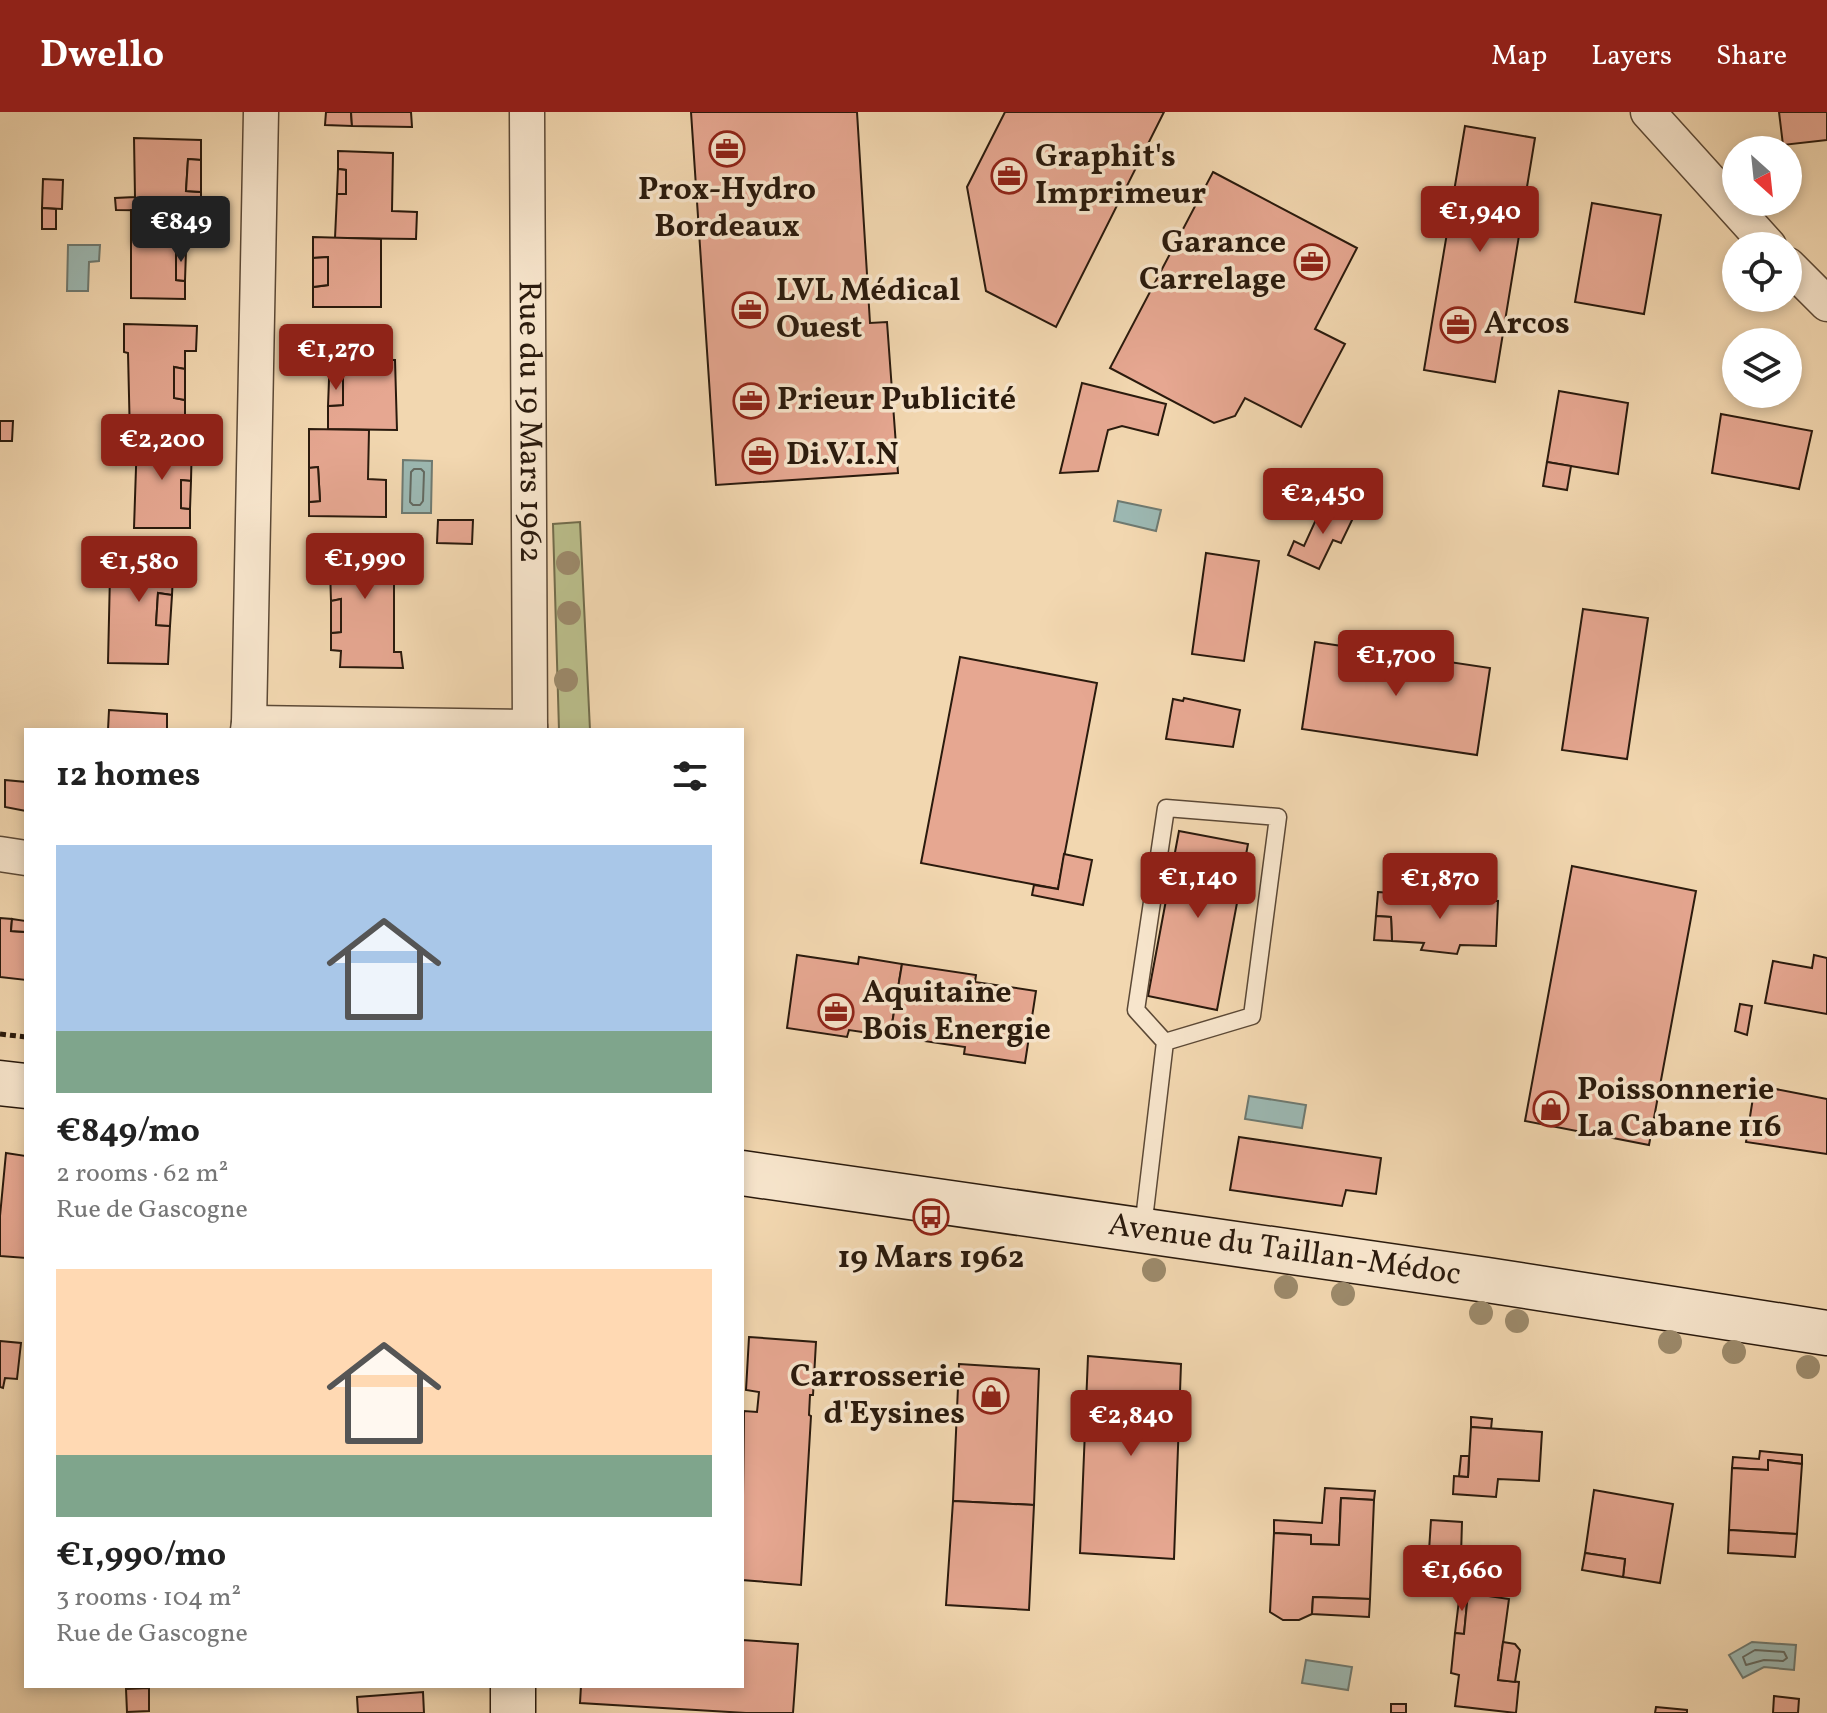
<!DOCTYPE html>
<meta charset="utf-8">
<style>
body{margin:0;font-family:Vollkorn,serif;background:#f6f6f6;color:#222;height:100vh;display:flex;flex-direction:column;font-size:30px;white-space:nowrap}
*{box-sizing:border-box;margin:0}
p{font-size:26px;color:#767676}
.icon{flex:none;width:44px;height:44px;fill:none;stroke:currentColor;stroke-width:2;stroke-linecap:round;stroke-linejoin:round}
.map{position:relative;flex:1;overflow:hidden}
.sheet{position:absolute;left:24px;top:616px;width:720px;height:960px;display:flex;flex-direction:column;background:#fff;border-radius:0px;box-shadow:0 4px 12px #0003}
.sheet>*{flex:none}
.needle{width:52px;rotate:153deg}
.controls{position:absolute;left:1722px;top:24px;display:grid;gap:16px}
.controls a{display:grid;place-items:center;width:80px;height:80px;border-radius:50%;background:#fff;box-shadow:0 4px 12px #0003;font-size:40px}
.price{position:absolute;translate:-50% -68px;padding:0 18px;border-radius:8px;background:#8f2418;color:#fff;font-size:26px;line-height:52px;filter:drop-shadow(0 2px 4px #0008)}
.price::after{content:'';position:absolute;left:50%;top:48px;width:24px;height:18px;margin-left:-12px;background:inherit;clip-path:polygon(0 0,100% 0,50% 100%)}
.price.on{background:#222;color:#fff}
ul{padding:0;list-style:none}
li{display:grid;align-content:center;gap:16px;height:424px;padding:0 32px}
li span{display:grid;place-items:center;height:248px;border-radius:0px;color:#555}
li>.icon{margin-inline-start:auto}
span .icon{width:144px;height:144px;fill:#fffc;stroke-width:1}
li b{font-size:34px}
h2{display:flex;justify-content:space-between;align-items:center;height:96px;padding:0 32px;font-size:34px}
header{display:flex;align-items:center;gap:48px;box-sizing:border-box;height:112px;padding:0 40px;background:#8f2418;color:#fff}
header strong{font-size:38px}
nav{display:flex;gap:44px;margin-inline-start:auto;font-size:28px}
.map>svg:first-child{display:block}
.green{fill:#babe8b;stroke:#726c4c;stroke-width:2}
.water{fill:#9cb8b2;stroke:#6e7970;stroke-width:2}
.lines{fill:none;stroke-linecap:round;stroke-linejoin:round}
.shore{stroke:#636960;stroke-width:2}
.building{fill:#e6a791;stroke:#2a1a0d;stroke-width:2}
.lane-casing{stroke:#5c4936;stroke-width:19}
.street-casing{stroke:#5c4936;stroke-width:37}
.secondary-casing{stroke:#2a1a0d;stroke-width:47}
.path{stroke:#2a1a0d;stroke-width:5;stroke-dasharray:6 4;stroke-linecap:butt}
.lane{stroke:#f7e5cc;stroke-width:16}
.street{stroke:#f7e5cc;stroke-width:34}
.secondary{stroke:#f7e5cc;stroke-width:44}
.tree{fill:#9c8a6b}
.labels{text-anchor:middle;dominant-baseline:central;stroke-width:7;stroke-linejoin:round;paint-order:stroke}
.poi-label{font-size:32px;font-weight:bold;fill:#2a1a0d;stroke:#f7e5cc;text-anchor:start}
.street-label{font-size:32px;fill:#2a1a0d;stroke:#f7e5cc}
</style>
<header>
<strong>Dwello</strong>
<nav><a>Map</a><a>Layers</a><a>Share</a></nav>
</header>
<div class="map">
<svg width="1827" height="1601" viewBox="0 0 1827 1601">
<rect width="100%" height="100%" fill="#f2d7b0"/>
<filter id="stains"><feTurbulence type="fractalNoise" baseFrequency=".0025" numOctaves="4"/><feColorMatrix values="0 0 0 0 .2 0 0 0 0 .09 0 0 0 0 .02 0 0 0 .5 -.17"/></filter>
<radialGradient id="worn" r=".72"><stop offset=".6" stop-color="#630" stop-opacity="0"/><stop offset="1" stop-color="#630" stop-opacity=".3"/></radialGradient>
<path class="green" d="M580,410L590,618H559L553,412Z"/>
<g class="water">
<path d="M68,133H100L99,149L89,150L88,179H67Z"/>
<path d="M403,348L432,349L431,401H402Z"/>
<path d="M1118,389L1161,398L1156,419L1114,409Z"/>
<path d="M1249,984L1306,993L1302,1016L1245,1007Z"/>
<path d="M1752,1530L1796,1533L1794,1558L1764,1555L1743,1566L1729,1543Z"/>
<path d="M1306,1548L1352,1555L1348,1578L1302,1571Z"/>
</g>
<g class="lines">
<g class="shore">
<path d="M414,357H421L424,360L423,389L420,393H413L410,390L411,360Z"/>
<path d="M1755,1538L1784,1540L1787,1546L1783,1549L1764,1548L1746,1553L1743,1545Z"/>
</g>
</g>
<g class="building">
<path d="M326,0H351L352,14L325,13Z"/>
<path d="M351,0H411L412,15L352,14Z"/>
<path d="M691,0H857L870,211L887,210L898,361L716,373Z"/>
<path d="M1005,0H1164L1056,215L986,179L967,75Z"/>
<path d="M1779,0H1827V28L1783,33Z"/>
<path d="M1465,14L1535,26L1495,270L1424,258Z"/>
<path d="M134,26L201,28V48L188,47L186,79L201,80V99L116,98L115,86L135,85Z"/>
<path d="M338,39L393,41L392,99L417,100L416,127L335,126L337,82H346V58L338,57Z"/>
<path d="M188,47L201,48V80L186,79Z"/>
<path d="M338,57L346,58V82H337Z"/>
<path d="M1213,60L1357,136L1315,217L1345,232L1301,315L1245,286L1235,304L1214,311L1110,256Z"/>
<path d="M43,67L63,68L62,97L42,96Z"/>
<path d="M1592,91L1661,103L1644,202L1575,190Z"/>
<path d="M42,96L56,97V117H42Z"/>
<path d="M131,98L187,99L186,138L176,136V168L185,169V187L131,186Z"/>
<path d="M313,125L381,127V195H313V175L328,173V145L313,146Z"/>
<path d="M176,136L186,138L185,169L176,168Z"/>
<path d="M328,145V173L313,175V146Z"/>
<path d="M124,212L197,214L196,239H185V257L174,255V286L185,288V304L199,305V326H130L128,241L124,240Z"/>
<path d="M329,247L395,248L397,318L328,317V294L343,293V266L329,268Z"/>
<path d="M174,255L185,257V288L174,286Z"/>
<path d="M343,266V293L328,294L329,268Z"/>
<path d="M1082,271L1166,292L1158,323L1122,314L1108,318L1098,359L1060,361Z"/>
<path d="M1559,279L1628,291L1618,362L1547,350Z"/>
<path d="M1721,302L1812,319L1799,377L1712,361Z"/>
<path d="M0,309H13L12,329H0Z"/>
<path d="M309,317L369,318L368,367L386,368V405L309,404V390L320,389L318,355L309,356Z"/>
<path d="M137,326H192L191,369L181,368V396L190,397V416H134Z"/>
<path d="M1547,350L1571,354L1567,378L1543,374Z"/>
<path d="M318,355L320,389L309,390V356Z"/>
<path d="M181,368L191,369L190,397L181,396Z"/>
<path d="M1324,390L1354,404L1341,431L1333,428L1319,457L1288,443L1294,429L1304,434Z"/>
<path d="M438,408H473L472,432L437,431Z"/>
<path d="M326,429L405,431L404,458L394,457V540H401L403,556L340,555L341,539L331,538V521L341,520V487L331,489L330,456H325Z"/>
<path d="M105,437L179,438V462H173L172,483L158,481L156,513L170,514L168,552L108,551L110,462L104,461Z"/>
<path d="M1206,441L1259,449L1244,549L1192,542Z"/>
<path d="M158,481L172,483L170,514L156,513Z"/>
<path d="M341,487V520L331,521V489Z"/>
<path d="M1583,497L1648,506L1627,647L1562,638Z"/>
<path d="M1315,530L1490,556L1477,643L1302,617Z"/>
<path d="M960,545L1097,571L1058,777L921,751Z"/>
<path d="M1184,586L1240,598L1233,635L1166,627L1173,587L1183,589Z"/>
<path d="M109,598L167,602V618H108Z"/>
<path d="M5,668L26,670V699L5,695Z"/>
<path d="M1179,719L1248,732L1217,898L1148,884Z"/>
<path d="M1064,742L1092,748L1083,793L1032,783L1034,773L1058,777Z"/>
<path d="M1414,749L1457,751L1463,758L1461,786L1405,782L1407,754Z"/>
<path d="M1572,754L1696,779L1649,1033L1525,1009Z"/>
<path d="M1378,780L1498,789L1496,834L1460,833L1457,842L1421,838L1424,831L1392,829L1391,805L1376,804Z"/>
<path d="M1376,804L1391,805L1392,829L1374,828Z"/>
<path d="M0,806L12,807L11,819L26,820V868L0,865Z"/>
<path d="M12,807L26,809V820L11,819Z"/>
<path d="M797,843L858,852L859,845L902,852L890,924L849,918L847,925L787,916Z"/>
<path d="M1814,843L1827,846V902L1765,891L1773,849L1812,856Z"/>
<path d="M902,852L976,863L975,870L1036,879L1025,951L964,942L965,935L890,924Z"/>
<path d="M1740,892L1752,894L1747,923L1735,919Z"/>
<path d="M1755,973L1827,987V1042L1746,1030Z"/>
<path d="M1239,1025L1381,1046L1376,1082L1346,1078L1342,1094L1230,1078Z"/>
<path d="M6,1041L26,1044V1146L0,1144V1104Z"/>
<path d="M749,1225L816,1230L813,1283H810L809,1303L811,1304L801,1473L742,1468L744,1299L757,1300L759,1280L746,1278Z"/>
<path d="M0,1229L21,1231L17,1267L5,1266L3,1276L0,1275Z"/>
<path d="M1088,1244L1181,1252L1174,1447L1080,1441Z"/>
<path d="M959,1252L1039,1257L1034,1393L953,1389Z"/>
<path d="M1471,1305L1492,1307L1491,1317L1471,1315Z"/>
<path d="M1471,1315L1542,1320L1539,1369L1498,1367L1496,1385L1453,1382L1454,1364L1468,1365Z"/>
<path d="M1760,1339L1802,1343V1352L1768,1348V1358L1732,1356L1733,1345L1759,1347Z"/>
<path d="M1461,1344H1469L1468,1365L1459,1364Z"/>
<path d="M1768,1348L1802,1352L1797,1422L1729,1418L1732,1356L1768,1358Z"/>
<path d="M1325,1376L1375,1379L1374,1388L1341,1386L1339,1433L1311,1432V1423L1274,1421V1408L1322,1411Z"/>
<path d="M1594,1378L1673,1392L1660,1471L1623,1465L1625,1447L1585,1441Z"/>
<path d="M1341,1386L1374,1388L1370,1487L1313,1485L1312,1502L1299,1508H1283L1270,1500L1274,1421L1311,1423V1432L1339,1433Z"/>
<path d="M953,1389L1034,1393L1029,1498L946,1493Z"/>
<path d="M1431,1408L1462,1410L1461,1444L1429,1439Z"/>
<path d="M1729,1418L1797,1422L1795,1445L1728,1441Z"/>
<path d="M1585,1441L1625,1447L1623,1465L1582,1458Z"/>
<path d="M1460,1480L1468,1481L1464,1522L1455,1521Z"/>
<path d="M1468,1481L1509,1487L1498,1568L1519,1570L1516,1601L1455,1594L1459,1563L1451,1561L1455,1521L1464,1522Z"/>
<path d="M1313,1485L1370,1487L1369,1505L1312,1502Z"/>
<path d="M742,1528L798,1532L793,1601H746L580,1591L581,1574H742Z"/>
<path d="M1503,1530L1515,1532L1520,1538L1515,1570L1498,1568Z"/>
<path d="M149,1576V1599L127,1600L126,1577Z"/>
<path d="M423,1580L424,1601H358L357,1585Z"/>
<path d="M1774,1584L1799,1587L1798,1601H1773Z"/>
<rect x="1391" y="1592" width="15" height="9"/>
<path d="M1656,1595L1687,1598V1601H1655Z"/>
</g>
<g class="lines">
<defs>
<path id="lane" d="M1143,1116L1165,930L1252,904L1278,705L1166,696L1136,898L1165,930"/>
<g id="street">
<path id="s1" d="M527,0L530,618"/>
<path d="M1648,0L1769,134"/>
<path d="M1788,153L1827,192"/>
<path d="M249,611L261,0"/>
<path d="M248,618L249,611L530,615"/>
<path d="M0,742L26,746"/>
</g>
<g id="secondary">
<path d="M0,971L26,974"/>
<path id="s2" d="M742,1061L1487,1168L1827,1221"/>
<path d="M513,1601V1574"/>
</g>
</defs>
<use href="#lane" class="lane-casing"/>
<use href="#street" class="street-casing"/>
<use href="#secondary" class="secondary-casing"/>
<path class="path" d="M0,922L26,925"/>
<use href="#lane" class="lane"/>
<use href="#street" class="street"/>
<use href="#secondary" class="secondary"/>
</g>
<g class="tree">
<circle cx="568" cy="451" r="12"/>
<circle cx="569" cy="501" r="12"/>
<circle cx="566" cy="568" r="12"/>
<circle cx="1154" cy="1158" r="12"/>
<circle cx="1286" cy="1175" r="12"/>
<circle cx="1343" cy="1182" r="12"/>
<circle cx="1481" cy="1201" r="12"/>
<circle cx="1517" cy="1209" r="12"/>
<circle cx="1670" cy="1230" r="12"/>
<circle cx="1734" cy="1240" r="12"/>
<circle cx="1808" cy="1255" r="12"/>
</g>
<defs>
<symbol id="office-ring" viewBox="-11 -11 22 22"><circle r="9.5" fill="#f7e5cc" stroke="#8f2418" stroke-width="1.5"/><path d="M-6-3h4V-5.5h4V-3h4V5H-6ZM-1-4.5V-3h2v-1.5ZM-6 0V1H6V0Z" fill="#8f2418"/></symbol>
<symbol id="shop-ring" viewBox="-11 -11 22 22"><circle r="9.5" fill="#f7e5cc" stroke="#8f2418" stroke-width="1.5"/><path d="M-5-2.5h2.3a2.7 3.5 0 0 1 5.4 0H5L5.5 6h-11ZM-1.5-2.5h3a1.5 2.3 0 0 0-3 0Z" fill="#8f2418"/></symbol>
<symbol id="bus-ring" viewBox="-11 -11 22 22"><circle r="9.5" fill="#f7e5cc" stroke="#8f2418" stroke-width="1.5"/><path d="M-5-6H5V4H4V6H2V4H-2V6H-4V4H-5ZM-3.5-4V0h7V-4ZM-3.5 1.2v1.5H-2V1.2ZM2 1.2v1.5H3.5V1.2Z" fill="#8f2418"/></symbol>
</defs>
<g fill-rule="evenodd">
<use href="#office-ring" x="707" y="17" width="40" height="40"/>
<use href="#office-ring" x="989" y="44" width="40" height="40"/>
<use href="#office-ring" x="1292" y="130" width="40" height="40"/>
<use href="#office-ring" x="730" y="178" width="40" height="40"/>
<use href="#office-ring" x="1438" y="193" width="40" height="40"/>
<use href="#office-ring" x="731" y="269" width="40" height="40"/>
<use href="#office-ring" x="740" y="324" width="40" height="40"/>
<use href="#office-ring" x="816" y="880" width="40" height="40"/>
<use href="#shop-ring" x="1531" y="977" width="40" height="40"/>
<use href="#bus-ring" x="911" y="1085" width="40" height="40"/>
<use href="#shop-ring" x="971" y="1264" width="40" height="40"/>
</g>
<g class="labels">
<g class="poi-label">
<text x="1035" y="46">Graphit's<tspan x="1035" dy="37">Imprimeur</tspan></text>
<text x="727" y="79" text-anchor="middle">Prox-Hydro<tspan x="727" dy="37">Bordeaux</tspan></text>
<text x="1286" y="132" text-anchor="end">Garance<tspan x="1286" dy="37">Carrelage</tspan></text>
<text x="776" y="180">LVL Médical<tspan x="776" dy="37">Ouest</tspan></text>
<text x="1484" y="213">Arcos</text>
<text x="777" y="289">Prieur Publicité</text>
<text x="786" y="344">Di.V.I.N</text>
<text x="862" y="882">Aquitaine<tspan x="862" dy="37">Bois Energie</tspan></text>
<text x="1577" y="979">Poissonnerie<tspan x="1577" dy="37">La Cabane 116</tspan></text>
<text x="931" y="1147" text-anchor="middle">19 Mars 1962</text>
<text x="965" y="1266" text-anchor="end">Carrosserie<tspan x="965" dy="37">d'Eysines</tspan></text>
</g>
<g class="street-label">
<text stroke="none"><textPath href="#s1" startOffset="310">Rue du 19 Mars 1962</textPath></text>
<text stroke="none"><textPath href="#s2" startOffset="548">Avenue du Taillan-Médoc</textPath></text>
</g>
</g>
<rect width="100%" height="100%" filter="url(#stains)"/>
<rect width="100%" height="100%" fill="url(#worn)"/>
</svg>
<div class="controls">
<a><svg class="needle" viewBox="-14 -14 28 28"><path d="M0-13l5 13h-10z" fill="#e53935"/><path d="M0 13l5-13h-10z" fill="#767676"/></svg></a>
<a><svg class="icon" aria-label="locate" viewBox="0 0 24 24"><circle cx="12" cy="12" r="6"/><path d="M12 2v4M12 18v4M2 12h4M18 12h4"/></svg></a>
<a><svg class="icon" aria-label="layers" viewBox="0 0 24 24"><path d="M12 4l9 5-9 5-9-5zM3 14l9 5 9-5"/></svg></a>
</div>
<b class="price" style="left:1480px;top:142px">€1,940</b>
<b class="price on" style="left:181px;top:152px">€849</b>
<b class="price" style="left:336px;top:280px">€1,270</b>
<b class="price" style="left:162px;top:370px">€2,200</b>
<b class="price" style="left:1323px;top:424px">€2,450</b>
<b class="price" style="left:365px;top:489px">€1,990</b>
<b class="price" style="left:139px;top:492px">€1,580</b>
<b class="price" style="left:1396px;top:586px">€1,700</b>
<b class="price" style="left:1198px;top:808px">€1,140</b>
<b class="price" style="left:1440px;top:809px">€1,870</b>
<b class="price" style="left:1131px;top:1346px">€2,840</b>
<b class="price" style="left:1462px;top:1501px">€1,660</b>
<section class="sheet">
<h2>12 homes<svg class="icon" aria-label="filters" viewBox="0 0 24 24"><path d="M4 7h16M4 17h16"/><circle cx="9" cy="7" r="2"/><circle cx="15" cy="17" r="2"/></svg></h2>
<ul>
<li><span style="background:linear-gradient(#a9c7e8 75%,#7fa58c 0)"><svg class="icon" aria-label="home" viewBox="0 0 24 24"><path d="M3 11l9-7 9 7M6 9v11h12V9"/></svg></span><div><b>€849/mo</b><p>2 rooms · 62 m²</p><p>Rue de Gascogne</p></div></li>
<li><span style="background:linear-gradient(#ffd9b3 75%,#7fa58c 0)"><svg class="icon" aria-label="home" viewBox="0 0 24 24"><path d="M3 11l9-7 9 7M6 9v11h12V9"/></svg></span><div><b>€1,990/mo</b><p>3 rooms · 104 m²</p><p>Rue de Gascogne</p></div></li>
</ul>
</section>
</div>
